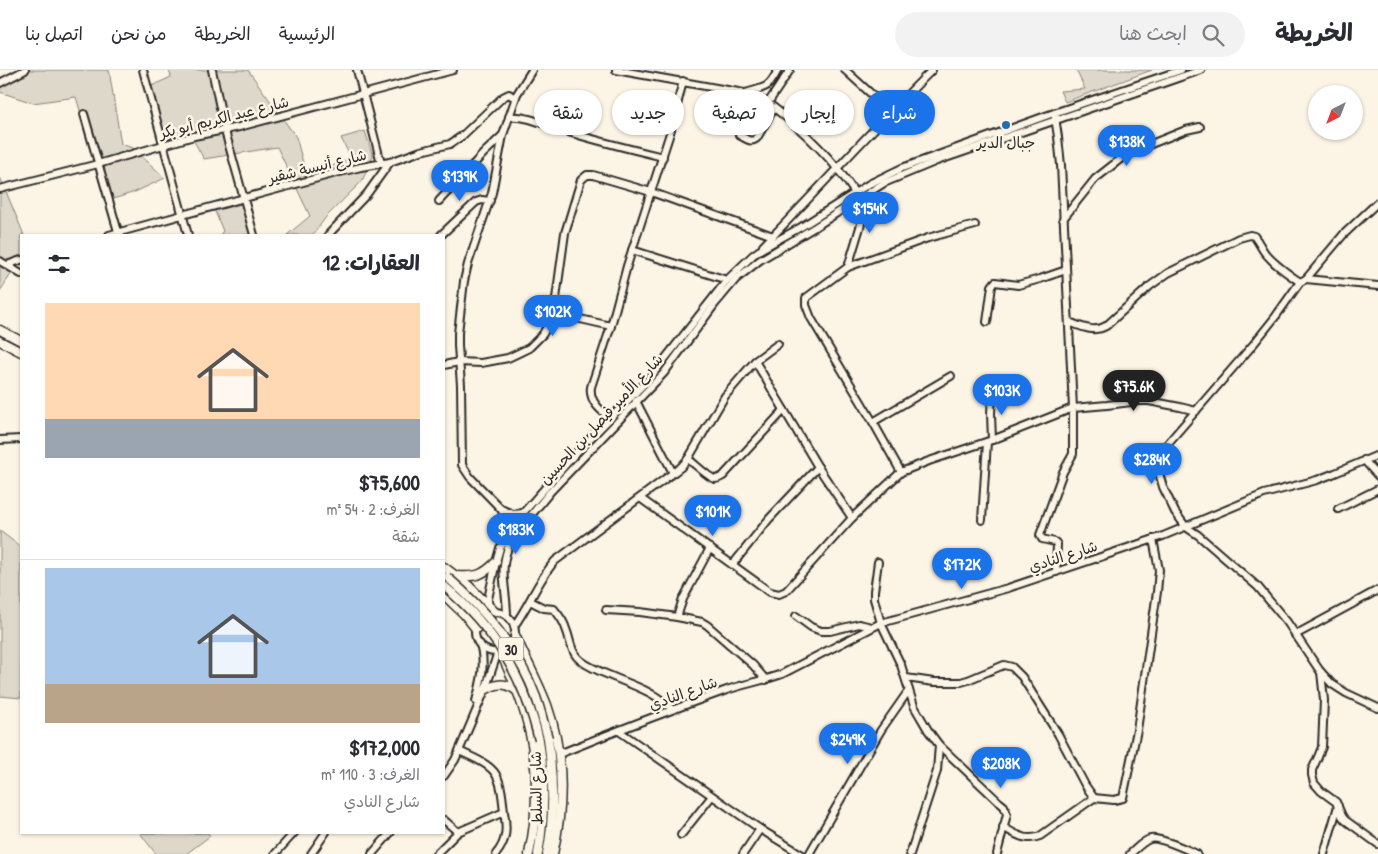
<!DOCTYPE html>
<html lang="ar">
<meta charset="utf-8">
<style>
body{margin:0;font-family:"Patrick Hand","Playpen Sans Arabic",sans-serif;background:#f2f2f3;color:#2b2b33;direction:rtl;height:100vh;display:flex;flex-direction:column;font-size:19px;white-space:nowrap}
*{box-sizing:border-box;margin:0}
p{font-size:16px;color:#7c7c81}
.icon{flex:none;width:28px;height:28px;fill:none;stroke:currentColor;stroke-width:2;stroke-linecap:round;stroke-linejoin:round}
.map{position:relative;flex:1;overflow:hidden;direction:ltr}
.sheet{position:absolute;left:20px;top:164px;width:425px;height:600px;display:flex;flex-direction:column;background:#fff;border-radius:0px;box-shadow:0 1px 4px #0004;direction:rtl}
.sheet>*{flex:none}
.hud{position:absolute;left:460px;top:20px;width:475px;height:45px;direction:rtl;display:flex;gap:10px}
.needle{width:32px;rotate:222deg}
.fabs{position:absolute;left:1308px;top:15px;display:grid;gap:10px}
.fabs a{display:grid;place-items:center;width:55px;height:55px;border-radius:50%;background:#fff;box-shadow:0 1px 4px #0004;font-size:25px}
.price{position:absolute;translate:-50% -42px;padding:0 11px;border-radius:18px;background:#1a73e8;color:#fff;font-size:16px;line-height:32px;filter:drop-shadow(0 1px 2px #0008)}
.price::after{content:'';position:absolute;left:50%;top:30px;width:15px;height:11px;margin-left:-8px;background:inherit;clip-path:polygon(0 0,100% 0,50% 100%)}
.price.selected{background:#222;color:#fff}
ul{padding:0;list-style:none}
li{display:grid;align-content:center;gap:10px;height:265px;padding:0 25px}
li+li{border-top:1px solid #e1e1e2}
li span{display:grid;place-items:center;height:155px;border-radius:0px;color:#555}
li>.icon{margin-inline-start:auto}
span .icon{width:90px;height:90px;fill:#fffc;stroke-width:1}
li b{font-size:21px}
h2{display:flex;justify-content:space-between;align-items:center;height:60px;padding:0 25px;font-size:21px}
.pill{padding:0 18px;border-radius:22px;background:#fff;box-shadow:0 1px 4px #0004;font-size:18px;line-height:45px}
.pill.selected{background:#1a73e8;color:#fff}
header{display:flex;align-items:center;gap:30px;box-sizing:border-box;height:70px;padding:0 25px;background:#fff;border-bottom:1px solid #e1e1e2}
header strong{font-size:24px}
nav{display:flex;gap:28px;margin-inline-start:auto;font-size:18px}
.search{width:350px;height:45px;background:#f2f2f3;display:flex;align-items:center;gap:12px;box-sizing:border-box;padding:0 18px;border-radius:28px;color:#7c7c81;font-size:19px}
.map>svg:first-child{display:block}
.green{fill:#ded8ca;stroke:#84827a}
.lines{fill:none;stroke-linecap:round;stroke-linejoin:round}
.minor-casing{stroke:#2b2b2b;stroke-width:10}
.major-casing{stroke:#2b2b2b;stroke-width:11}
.minor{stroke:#fcf5e5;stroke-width:6}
.major{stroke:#fcf5e5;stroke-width:8}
.major-bridge-casing{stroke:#2b2b2b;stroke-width:11;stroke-linecap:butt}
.major-bridge{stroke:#fcf5e5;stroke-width:8}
.poi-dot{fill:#1f6fb2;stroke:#fcf5e5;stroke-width:2}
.labels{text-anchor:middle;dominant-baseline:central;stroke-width:5;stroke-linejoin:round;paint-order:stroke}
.shield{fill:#fcf5e5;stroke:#6a6863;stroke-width:1}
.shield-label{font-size:14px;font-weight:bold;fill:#2b2b2b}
.street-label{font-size:15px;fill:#2b2b2b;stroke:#fcf5e5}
.poi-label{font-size:15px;fill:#2b2b2b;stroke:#fcf5e5}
</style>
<header>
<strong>الخريطة</strong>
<div class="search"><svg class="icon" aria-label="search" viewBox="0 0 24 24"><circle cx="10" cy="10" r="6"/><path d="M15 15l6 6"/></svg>ابحث هنا</div>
<nav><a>الرئيسية</a><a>الخريطة</a><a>من نحن</a><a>اتصل بنا</a></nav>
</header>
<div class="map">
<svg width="1378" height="784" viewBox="0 0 1378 784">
<rect width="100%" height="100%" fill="#fcf5e5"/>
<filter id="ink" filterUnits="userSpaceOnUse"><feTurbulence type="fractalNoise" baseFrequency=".02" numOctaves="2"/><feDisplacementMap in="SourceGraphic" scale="10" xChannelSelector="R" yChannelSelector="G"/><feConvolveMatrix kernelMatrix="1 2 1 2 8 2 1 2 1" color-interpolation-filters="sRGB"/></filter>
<g filter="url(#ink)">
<g class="green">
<path d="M17,0H109L121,74L133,78L165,108L135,122L107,131L76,27L33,33L0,22V19Z"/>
<path d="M169,0H248L296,67L307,107L351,88L341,68L365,61L373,86L362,111L326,147L313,165H287L310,146L277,77L204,89L191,66L161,70L147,18L171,7Z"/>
<path d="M1076,0H1152L1065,32L1060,21L1085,19Z"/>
<path d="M0,107L24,165H21V189L0,221Z"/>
<path d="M237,127L257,165H220L223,161L212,134Z"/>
<path d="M0,461L21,477V628L0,626Z"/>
<path d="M208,763L210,766L186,784H156L140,763Z"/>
</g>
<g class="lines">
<defs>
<g id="minor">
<path d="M143,0L188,165"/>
<path d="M212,0L225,61L254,165"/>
<path d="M357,0L381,93"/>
<path d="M616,0L744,23L768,33"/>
<path d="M790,0L768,33C801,58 832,87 855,123"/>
<path d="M845,0L890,41"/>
<path d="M0,13L25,0"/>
<path d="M745,23C765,17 768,20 778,0"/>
<path d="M84,44L119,165"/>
<path d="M509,47C528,45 547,56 565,61C597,71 630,79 663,87"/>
<path d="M739,65C745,68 751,74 757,68L774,38"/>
<path d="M0,119L98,94L194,66L239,57L453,0"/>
<path d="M439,131L484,83L503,65"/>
<path d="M1378,132L1343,165L1306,209L1300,212L1276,246L1252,276L1162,380L1159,384L1158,390L1159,403L1163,417L1175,442L1186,457L1198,465L1258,517L1287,552L1320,601L1332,614L1346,623L1378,638"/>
<path d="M1063,149L1095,109L1123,87L1146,76L1186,60L1200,57"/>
<path d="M109,165L336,103L361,97L390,92L421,81L450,74L462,66L503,27L509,24L515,28"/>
<path d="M328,165L367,124L390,92"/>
<path d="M441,165L476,132L482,130L490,131"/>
<path d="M763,176C820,118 874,57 932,0"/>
<path d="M632,180L727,210"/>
<path d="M0,191L21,204"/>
<path d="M7,195L21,190"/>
<path d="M848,197L861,154V149L854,132"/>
<path d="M1306,209L1378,216"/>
<path d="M554,243L611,256"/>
<path d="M987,252L992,216L995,212L1018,215L1040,209L1066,200"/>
<path d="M1069,252C1082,257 1094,263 1106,256L1150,216L1168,203L1239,168L1250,165L1254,166C1259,172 1261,178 1265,183C1275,195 1287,203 1300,212"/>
<path d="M755,291L818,397L852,448"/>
<path d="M444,295L459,292L481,293L508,288L529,278L543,264L554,243L565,163L581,110L587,105H593L651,122L773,166"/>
<path d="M992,322L991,344L992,370"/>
<path d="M636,331L673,403"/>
<path d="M610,348C600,340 589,331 591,317L611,256L627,196L670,63L683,11"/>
<path d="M873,352L951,306"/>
<path d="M0,370L21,369"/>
<path d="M688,389C694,393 709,408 715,409C719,409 721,407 723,406L784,340"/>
<path d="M1364,390L1378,406"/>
<path d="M901,402L873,352L811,248L806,235V228L848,197L928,168L975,155"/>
<path d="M640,428L770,522L779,524L786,521L852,448L901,402L929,391L992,370L1073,338L1061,95L1058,67L1055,47"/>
<path d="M501,439L513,444L523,443"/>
<path d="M1338,439L1378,419"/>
<path d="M982,450L987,372"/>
<path d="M511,459L501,439L470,407L462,395L461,315L458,276V263L464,211L468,194L492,123L503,65L517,24L532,0"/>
<path d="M710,478L683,529L677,547L702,552L707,555L753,595L766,610"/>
<path d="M878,492L874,521V529L881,553L901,595L914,636L928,660L939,675L937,701L910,784"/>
<path d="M733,494L769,449L818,397"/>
<path d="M1056,502L1057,474L1055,472L1042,469L1040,465L1063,402L1073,384V338L1107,335L1139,331H1149L1180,337L1196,341"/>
<path d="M530,531L544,538L554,539C559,545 564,551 566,559C570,568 570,579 577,587C584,595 595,599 604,603C628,614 653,620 672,639"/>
<path d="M606,540L640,542L677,547"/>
<circle cx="495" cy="562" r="20"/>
<path d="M489,544L488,529L496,492L500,478L523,443L575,384L649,309L727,210L753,185L760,180L801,157L869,114L902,98L1054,43L1181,0"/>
<path d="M507,546C507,516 497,501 511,470L550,422L664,303L715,234L736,209L760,190L815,157L884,113L937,91L1201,0"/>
<path d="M796,546L811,557L821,561H830L859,554L872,557"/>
<path d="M514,556C529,536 538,510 555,491L681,397L688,389L725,326L755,291L778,274"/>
<path d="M1295,565L1378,520"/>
<path d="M1321,602L1324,630L1322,677L1318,687L1312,700V705L1314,713L1321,721L1336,732L1342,746L1345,750L1378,774"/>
<path d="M906,608L934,612H961L968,610L1004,595L1012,597L1022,607L1058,664L1085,715L1094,728L1114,730L1123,728L1137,660L1157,522L1159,500L1153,469"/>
<path d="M476,631C481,612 486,594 480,574"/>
<path d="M619,661L760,759L801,784"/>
<path d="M939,675L999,732L1004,736L1007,744L997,784"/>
<path d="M459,681C497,698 500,700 504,742"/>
<path d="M559,684C613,662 668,641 724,621C743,614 763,611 782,604L881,553L1008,518L1163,466L1264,424L1317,410L1335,403L1378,385"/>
<path d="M444,706L455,690L459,681L485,620L498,582"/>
<path d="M444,750L458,762L504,742C507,758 507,771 496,784"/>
<path d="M1003,757C1015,764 1026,772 1040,766L1094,728"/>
<path d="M681,765L712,726"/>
<path d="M275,784L295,762"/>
<path d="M311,784L326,762"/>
<path d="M372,784L391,762"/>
<path d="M436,784L458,762"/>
<path d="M743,784L760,759"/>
<path d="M809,784L881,660L909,620"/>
<path d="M1130,784C1136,779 1143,771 1150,769C1158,766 1188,780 1197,784"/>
<path d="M1324,784L1338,736"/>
</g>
<g id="major">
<path d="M0,260L21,271"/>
<path d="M0,271L21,282"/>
<path d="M444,497L469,516L495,542"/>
<path d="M457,506C476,507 482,506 496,492"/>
<path d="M444,525L464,544L476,559"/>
<path d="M515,565C525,588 538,611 547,635C564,683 564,735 553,784"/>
<path d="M504,590C535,655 544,714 529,784"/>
<path d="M485,620C497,613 505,612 517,621"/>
<path d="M538,784C545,746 545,709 539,670"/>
<path d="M547,784C555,746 553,707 548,668"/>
</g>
</defs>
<use href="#minor" class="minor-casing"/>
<use href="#major" class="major-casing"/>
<use href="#minor" class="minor"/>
<use href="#major" class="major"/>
<defs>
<g id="major-bridge">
<path d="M447,507C485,539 519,581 536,627C541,641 544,655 548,668"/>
<path d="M444,516C494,558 524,607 539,670"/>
</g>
</defs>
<use href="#major-bridge" class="major-bridge-casing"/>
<use href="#major-bridge" class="major-bridge"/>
</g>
</g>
<circle class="poi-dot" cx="1006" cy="55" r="5"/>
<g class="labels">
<rect class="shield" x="498.5" y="567.5" width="25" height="23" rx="4"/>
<g class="shield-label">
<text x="511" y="579">30</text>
</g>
<g class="street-label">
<text transform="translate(224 47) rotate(-14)">شارع عبد الكريم أبو بكر</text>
<text transform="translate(317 96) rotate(-14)">شارع أنيسة شقير</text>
<text transform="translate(601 349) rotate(-47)">شارع الأمير فيصل بن الحسين</text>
<text transform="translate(1063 486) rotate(-18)">شارع النادي</text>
<text transform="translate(683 623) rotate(-20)">شارع النادي</text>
<text transform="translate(536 718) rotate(-91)">شارع السلط</text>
</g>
<g class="poi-label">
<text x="1006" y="72">جبال الدير</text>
</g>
</g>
</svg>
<div class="fabs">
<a><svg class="needle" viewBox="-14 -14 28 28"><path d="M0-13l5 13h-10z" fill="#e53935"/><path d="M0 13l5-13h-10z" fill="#7c7c81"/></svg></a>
</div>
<b class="price" style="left:1127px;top:97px">$138K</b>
<b class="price" style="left:460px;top:132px">$139K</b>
<b class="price" style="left:870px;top:164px">$154K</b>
<b class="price" style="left:553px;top:267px">$102K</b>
<b class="price selected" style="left:1134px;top:342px">$75.6K</b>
<b class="price" style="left:1002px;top:346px">$103K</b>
<b class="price" style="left:1152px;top:415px">$284K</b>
<b class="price" style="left:713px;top:467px">$101K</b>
<b class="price" style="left:516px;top:485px">$183K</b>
<b class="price" style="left:962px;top:520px">$172K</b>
<b class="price" style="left:848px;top:695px">$249K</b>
<b class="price" style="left:1001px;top:719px">$208K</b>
<div class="hud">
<a class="pill selected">شراء</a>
<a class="pill">إيجار</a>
<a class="pill">تصفية</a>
<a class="pill">جديد</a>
<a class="pill">شقة</a>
</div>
<section class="sheet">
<h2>العقارات: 12<svg class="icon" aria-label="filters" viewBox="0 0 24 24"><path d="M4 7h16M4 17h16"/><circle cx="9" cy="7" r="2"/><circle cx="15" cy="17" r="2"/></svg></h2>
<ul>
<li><span style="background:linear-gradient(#ffd9b3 75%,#9aa5b1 0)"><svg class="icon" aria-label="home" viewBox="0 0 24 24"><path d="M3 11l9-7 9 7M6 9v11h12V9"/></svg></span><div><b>$75,600</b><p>الغرف: 2 · 54 m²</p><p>شقة</p></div></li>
<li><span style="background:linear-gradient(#a9c7e8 75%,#b9a48a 0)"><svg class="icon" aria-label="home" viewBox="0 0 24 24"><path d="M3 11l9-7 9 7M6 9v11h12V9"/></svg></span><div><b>$172,000</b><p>الغرف: 3 · 110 m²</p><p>شارع النادي</p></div></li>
</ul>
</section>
</div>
